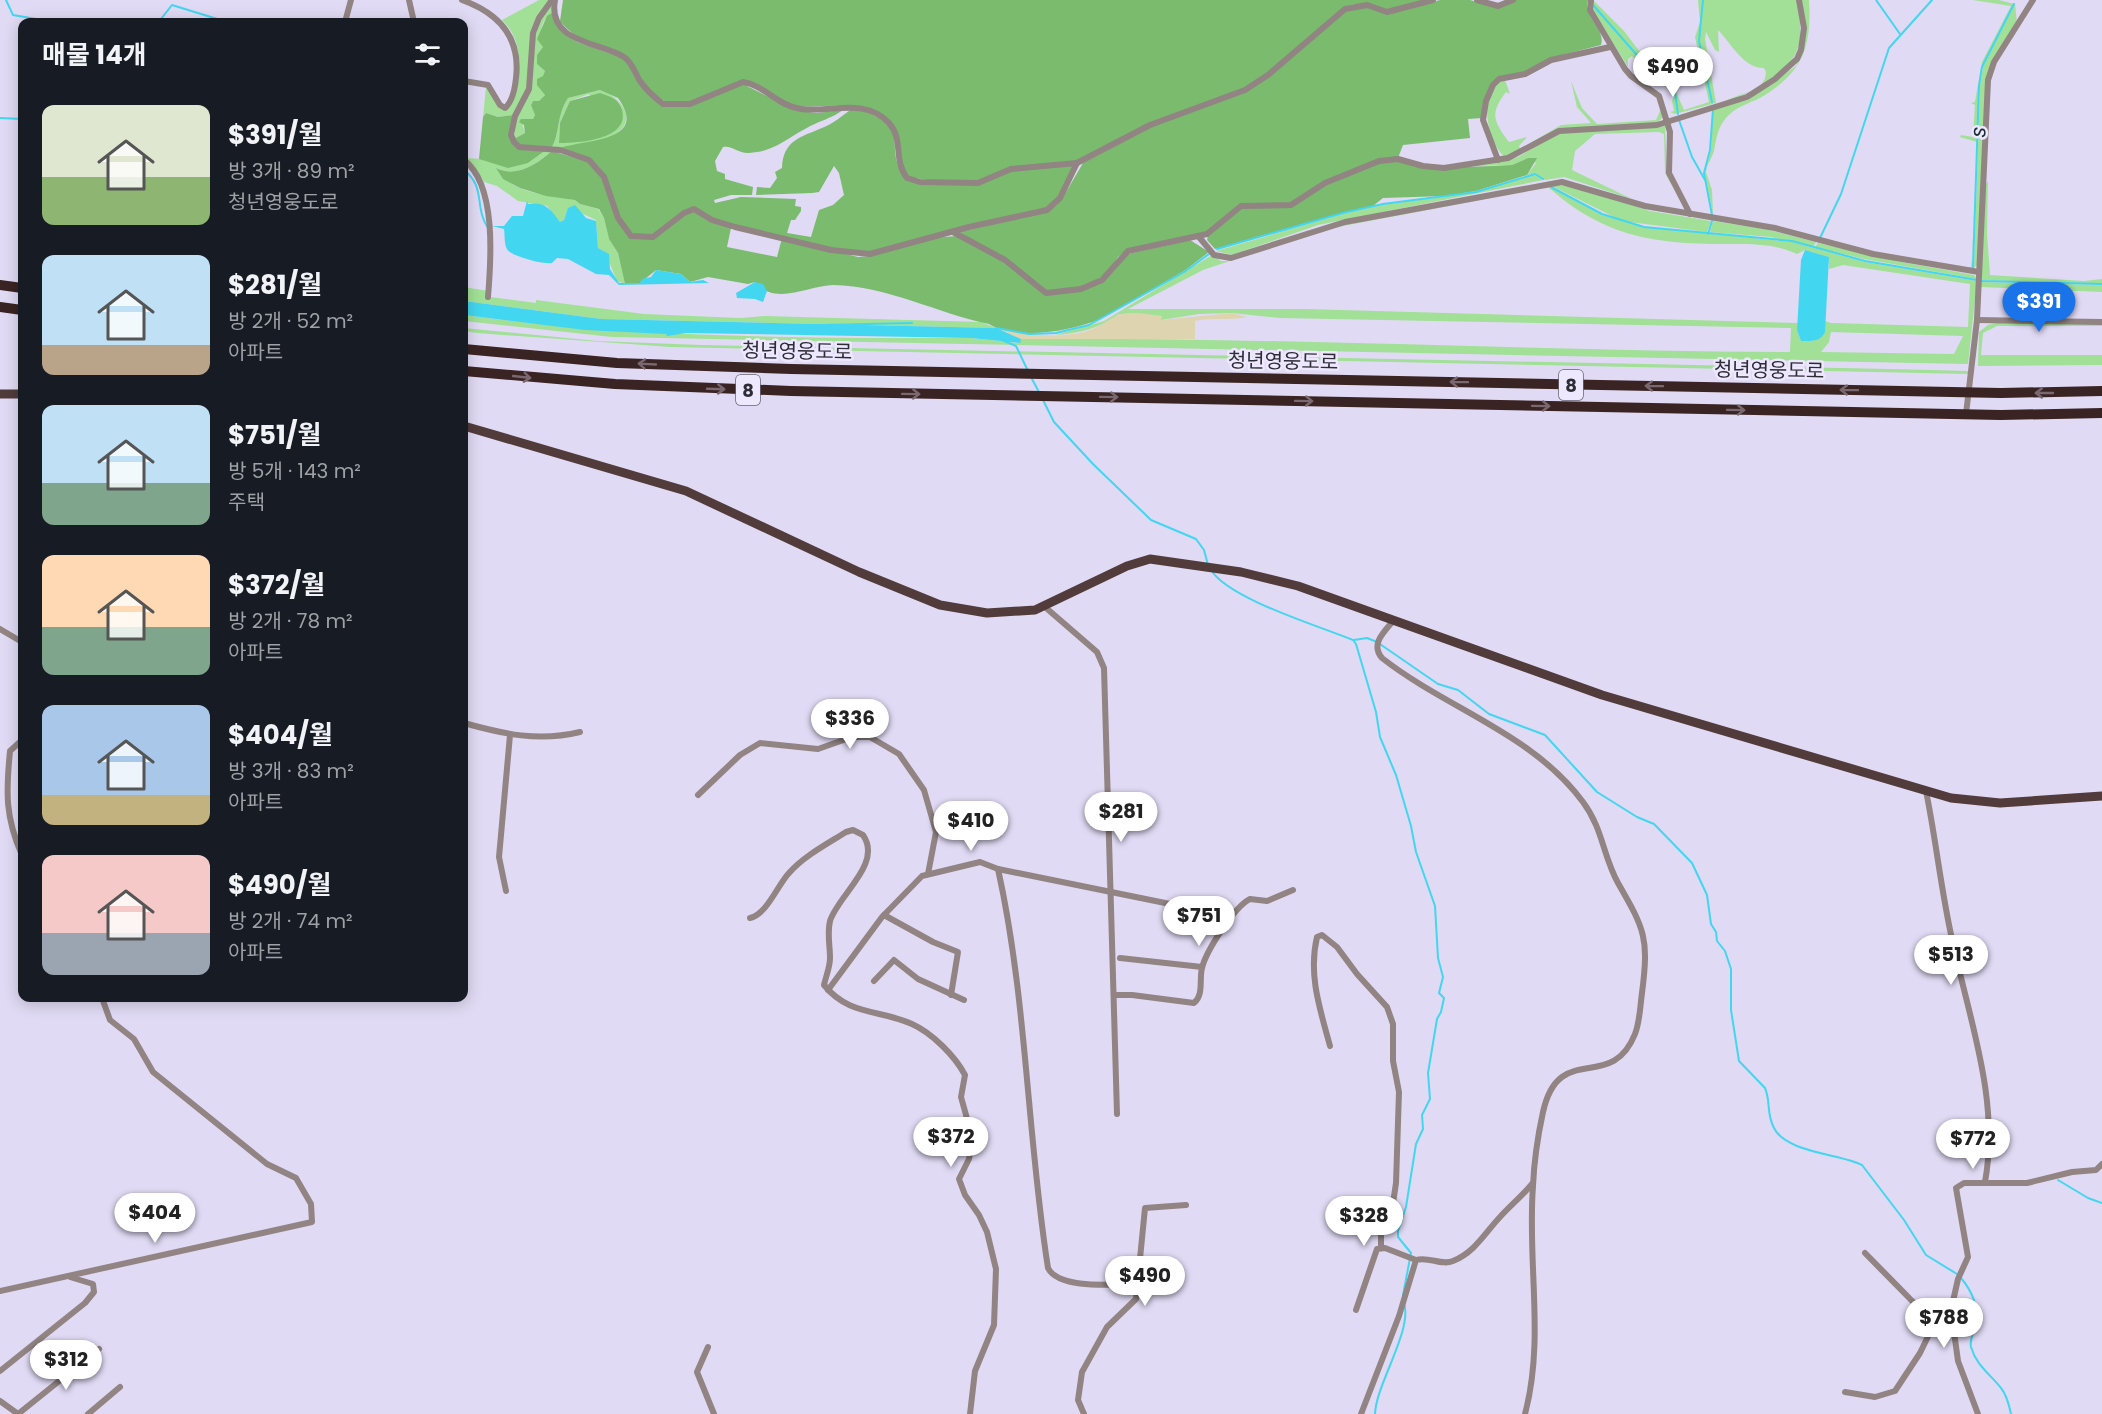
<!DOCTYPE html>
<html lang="ko">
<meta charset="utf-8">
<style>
body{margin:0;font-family:Poppins,"Noto Sans KR",sans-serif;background:#20242c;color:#f1f3f6;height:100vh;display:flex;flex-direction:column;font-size:22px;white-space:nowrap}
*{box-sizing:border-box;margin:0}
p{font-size:20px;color:#9ea1a6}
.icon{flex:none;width:33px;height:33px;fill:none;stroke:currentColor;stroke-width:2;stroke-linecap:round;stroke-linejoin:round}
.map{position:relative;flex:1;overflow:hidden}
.drawer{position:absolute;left:18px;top:18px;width:450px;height:984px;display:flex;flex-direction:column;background:#171b24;border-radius:12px;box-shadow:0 3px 15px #0003}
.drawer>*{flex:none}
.price{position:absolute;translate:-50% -51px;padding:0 14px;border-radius:21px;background:#fff;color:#222;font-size:20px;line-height:39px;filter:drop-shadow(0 2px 3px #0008)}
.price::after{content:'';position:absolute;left:50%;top:36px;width:18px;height:14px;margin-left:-9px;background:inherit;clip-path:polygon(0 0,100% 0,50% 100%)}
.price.on{background:#1a73e8;color:#fff}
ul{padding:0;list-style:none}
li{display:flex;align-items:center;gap:18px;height:150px;padding:0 24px}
li span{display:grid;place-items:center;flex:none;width:168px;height:120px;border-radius:12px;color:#555}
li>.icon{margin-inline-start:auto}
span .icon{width:72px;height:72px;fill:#fffc;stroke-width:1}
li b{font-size:26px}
h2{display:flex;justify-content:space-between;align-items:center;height:72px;padding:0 24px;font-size:26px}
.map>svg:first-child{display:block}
.green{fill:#a1e096;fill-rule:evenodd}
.forest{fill:#7abb6e}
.sand{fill:#ded5b0}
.water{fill:#43d6f0}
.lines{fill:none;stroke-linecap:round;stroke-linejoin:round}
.stream{stroke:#43d6f0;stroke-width:2}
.minor{stroke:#918483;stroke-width:6}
.primary{stroke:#513b3b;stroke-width:9}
.motorway{stroke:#3a2323;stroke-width:10}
.oneway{stroke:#79686f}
.labels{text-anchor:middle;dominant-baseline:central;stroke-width:5;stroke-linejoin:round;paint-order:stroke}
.shield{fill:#ede8fd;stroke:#676472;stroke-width:1.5}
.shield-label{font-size:18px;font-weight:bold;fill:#2e2c36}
.street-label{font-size:20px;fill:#2e2c36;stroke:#ede8fd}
.water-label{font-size:21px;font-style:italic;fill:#162e32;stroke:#ede8fd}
</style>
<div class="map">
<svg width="2102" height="1414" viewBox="0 0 2102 1414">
<rect width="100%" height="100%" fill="#e0daf4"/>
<g class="green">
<path d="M539,0H550L538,17L527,89L513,115L498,117L486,113L483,117L486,87L505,111C518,82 529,46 502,20Z"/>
<path d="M1593,0L1624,31L1649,64L1670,78L1684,110L1709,102L1695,37L1700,22L1698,0H1797C1803,38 1805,55 1771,78C1755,89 1743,97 1724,102C1737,93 1766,93 1766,72L1764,68C1743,68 1732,44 1718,30L1719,52L1715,50L1706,32L1705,39L1716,103L1675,114L1670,112L1674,111L1672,101L1674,95L1668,80L1648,71L1632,56L1628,59V67L1592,9Z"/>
<path d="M1801,0H1809C1812,49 1802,74 1758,99C1749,103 1737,107 1730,114C1718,125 1717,135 1714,151C1712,158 1707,164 1706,172L1712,190L1713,215L1705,173L1711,150L1713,108L1748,100L1796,66L1801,57Z"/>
<path d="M1973,0H1999L2014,4L1982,67L1979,85L1972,269L1965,267H1971L1972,259L1977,142L1960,137L1961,135L1973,137L1975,105L1971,103L1975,102L1982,62L2011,6Z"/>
<path d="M2015,4L2017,23L1990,71L1978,264L1974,268L1980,86L1983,67Z"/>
<path d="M551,5L553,12C540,21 539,33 543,47L537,55V64L545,71C542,82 540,83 545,95L539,101H533L531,104L535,115L533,119H521L525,133L514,139L516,116L527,98L534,34L540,18Z"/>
<path d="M1505,80L1510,94L1506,92C1489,114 1494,122 1509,142L1527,137L1519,146L1520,149L1561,125L1591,123L1577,107L1571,81L1582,108L1597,124L1656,120L1661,109L1663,117L1657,123L1558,129L1505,157C1487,143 1476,87 1505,80Z"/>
<path d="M600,90C620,96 639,119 615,135C604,142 564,150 551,148C560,136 556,116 568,98ZM589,94L610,134L559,143L560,123L570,101Z"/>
<path d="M1665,126L1667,173L1672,186L1665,173L1664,134L1659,132L1595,134L1575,151L1572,170L1632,199L1564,177L1545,180L1535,173L1527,175L1536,163L1528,158L1512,165L1466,166L1518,157L1559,133Z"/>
<path d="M546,150L552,151C536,164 518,178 497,168C511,195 549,194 575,200L580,204L598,209L604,218L609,239L618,253L625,284L617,281L605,252L598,248L596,220L581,213L567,211L564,220L560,222L547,206L518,201L497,186L484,182L475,167L464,158L484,159L489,162L528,163Z"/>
<path d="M1535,175L1543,180L1318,225L1232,255L1216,251L1343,214L1383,205L1476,192Z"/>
<path d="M1988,181L1987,234L1990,275L2084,281L2102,279V284L1981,280L1985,186Z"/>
<path d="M1546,185L1602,215L1644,227L1792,242L1865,262L1977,281L1968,364L612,337L464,321V315C631,338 802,338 971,338L1019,343L1021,339C1277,337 1534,351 1790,352L1791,328L1280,318L1232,313L1199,314L1161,320L1119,314C1099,329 1079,333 1055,335L1104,321L1212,255L1221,261H1226L1321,229L1538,189L1322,230L1203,270L1128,309H1306L1798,323L1797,330L1801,341C1818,342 1825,338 1825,321L1831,323L1968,327L1970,284L1843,265L1829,269V257L1805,250L1797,254C1773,243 1751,244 1725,244C1652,244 1602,236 1546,185ZM1831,332L1963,336L1954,354L1821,352L1829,342Z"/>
<path d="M1570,185L1650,211L1711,221L1707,232L1622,221L1552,186Z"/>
<path d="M1713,221L1765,229L1816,242L1813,247L1771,237L1710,232Z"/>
<path d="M1818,243L1902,262L1974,275L1977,279L1864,259L1815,247Z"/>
<path d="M1981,282L2102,285V292L1981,287Z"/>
<path d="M464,287L488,291L490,297L536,303V300L644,314L741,318L765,316L981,322L996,328L601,319L464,301Z"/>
<path d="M1996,323H2102V326H1997L1983,333L1981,355H2102V365L1978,366L1979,332L1988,325Z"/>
<path d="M464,328L597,341L701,345L1890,369L1969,371V374L671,347L477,333L464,331Z"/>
</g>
<g class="forest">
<path d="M563,0H1427C1416,3 1397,12 1386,10C1369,7 1362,0 1345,7L1267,74L1244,89L1166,118L1077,162L1021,167L984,181L928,180L908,177L901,167L894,128L864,108L853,105L795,107L751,82C724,91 676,118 652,93C643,85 640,70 630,63C607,47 578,44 560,21Z"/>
<path d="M1440,0H1470L1498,8L1516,0H1588C1583,17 1606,29 1601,45L1550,58L1524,73L1498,77L1482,118L1468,119L1470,138L1403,145L1398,158L1379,159L1291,203L1240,204L1206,233L1128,249L1118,257L1107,274L1081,288L1046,291L960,232L1048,212L1062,199L1083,163L1151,127L1269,77L1346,10L1367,6L1387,14Z"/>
<path d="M553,12L567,36L577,42L625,59L663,105C692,110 716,95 743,84L795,110L817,113L843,110C831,119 818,121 805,129C786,139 773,152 749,153C739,154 732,145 723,147L715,161L717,171L725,174V179L753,187L752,195H731L714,200L715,203L741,197L796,199L795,206L801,207V211L795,220H791L787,233L811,237L819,210L833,205L844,195L839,173L834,166L819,192L812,193L756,195L757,187L770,188L777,178L775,172L782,168C783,140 801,137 822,128C833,124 843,115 853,108C918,126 880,146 906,179L985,183L1011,171L1073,165L1060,198L1046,209L870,253L831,249L712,219L694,208L653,236L632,235L624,225L599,167L558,149C580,139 651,144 618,98L600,90L568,98C556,116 560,136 551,148L520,146L514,139L525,133L524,125L519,122L521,119H533L535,115L531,105L533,101H539L545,95L537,85V79L543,76L545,71L537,64V55L543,47L537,39L547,16Z"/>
<path d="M600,93C609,96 619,99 622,110C630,140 578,143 559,143L560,123L570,101Z"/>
<path d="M486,113L498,117L513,115L512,144L546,150L528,163L508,168L479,159L483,117Z"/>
<path d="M552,151L588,162L602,178L616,219L631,238C667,244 666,221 693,211L731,228L727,247L777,257L782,238L858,257L870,256L933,238L956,236L1004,261L1045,294L1082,291L1103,281L1124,255L1190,240L1209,252L1184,271L1102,318C1074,331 1016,341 989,324C936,313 888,286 833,285C815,285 788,299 769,292C765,291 759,285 755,282L748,284L708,277L690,282L681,274L656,270L640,283L625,284L618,253L609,239L604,218L599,209L580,204L575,200L546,196L520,188L503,179L496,168C517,178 535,165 552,151Z"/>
<path d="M1528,158H1537L1527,175L1476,191L1445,196L1383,198L1373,206L1342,213L1215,249L1207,240L1208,236L1242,207L1291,206L1318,189L1380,162L1398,161L1423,168L1494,166L1512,165Z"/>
</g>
<path class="sand" d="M1233,313L1247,317C1229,321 1212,317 1195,321V339H1021L996,328C1025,334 1055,339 1084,332C1096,329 1105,322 1116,316C1127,310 1151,315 1162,316L1161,320Z"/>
<g class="water">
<path d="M527,201L528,204C546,201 551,210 560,222L564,220L568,208L575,205L586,218L596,221L598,248L609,254L610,269L619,283H640L642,279L651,277L656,270L681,274L690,282L703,280L709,283L619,285L609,275L596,274L568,259L557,258L552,263C545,265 510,256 507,249C504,244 505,235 504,229L492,226H504L512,216H523Z"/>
<path d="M1805,250L1829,257L1825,332C1820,342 1812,341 1801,341L1797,330L1801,260Z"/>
<path d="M755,282L763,284L767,291L763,302L755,299L737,298L736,293Z"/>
<path d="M464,301L601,319L996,328L1021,339L1020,343L971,338L686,333L667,336L666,334L585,330L464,315Z"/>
</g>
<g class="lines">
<g class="stream">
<path d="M6,0L13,15L48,21H152L161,19L172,5L227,22"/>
<path d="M1703,0L1699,41L1712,102"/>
<path d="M1876,0L1900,34"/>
<path d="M1593,5L1643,62L1670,80L1675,92L1678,114"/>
<path d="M0,118L22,119"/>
<path d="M1679,120L1692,157L1705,180"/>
<path d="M464,170C486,187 474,207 488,228"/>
<path d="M1551,187L1602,214L1644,227L1792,241L1865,261L1983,281L2102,284"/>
<path d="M1712,215L1704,173L1710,150L1713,109"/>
<path d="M1708,234L1712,221"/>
<path d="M1820,238L1841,194L1889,48L1932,0"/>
<path d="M1217,249L1343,213L1383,204L1476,192L1535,174L1543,179"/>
<path d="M1973,268L1979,86L1982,67L2014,4"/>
<path d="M737,324H755"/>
<path d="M822,325L912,323"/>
<path d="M996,328L1029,334L1056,333L1089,325L1184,272L1209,254"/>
<path d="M1002,340L1016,346L1028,371"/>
<path d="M1032,379L1039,392"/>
<path d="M1043,400L1054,422L1093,464L1151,520L1196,539L1204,550L1208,565"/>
<path d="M1211,570C1229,599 1319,626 1353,640L1356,644L1376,712L1380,737L1396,775L1411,826L1416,852L1435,906L1438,958L1443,977L1439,993L1444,998L1441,1012L1437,1019L1428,1073L1430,1099L1422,1115L1423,1129L1416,1144L1406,1207L1398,1231V1237L1411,1253L1403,1295"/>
<path d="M1354,640L1367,638L1377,642L1438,684L1458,690L1489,714L1545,735L1597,792L1637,817L1654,824L1692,863L1707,895L1711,924L1716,932L1717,941L1725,951L1731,969V1010L1739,1061L1765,1088C1771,1102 1766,1113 1774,1128C1786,1153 1842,1154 1862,1165L1904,1220L1926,1255L1957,1274"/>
<path d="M2058,1180L2088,1198L2102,1203"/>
<path d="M1961,1278C1972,1291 1980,1309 1976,1325C1974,1334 1969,1339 1971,1347C1976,1365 1990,1374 2001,1388C2007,1395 2009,1405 2011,1414"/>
<path d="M1375,1414C1376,1384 1413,1330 1404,1303"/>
</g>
<g class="minor">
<path d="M409,0L414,22"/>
<path d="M462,0C498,13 521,37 516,78C515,88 513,101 505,108L500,105L488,85L464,81"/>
<path d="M552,0L539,18L533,33L529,89L515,116L511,135L514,142L519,147L560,150L589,160L604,177L618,218L631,236L653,237L684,213L694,209L712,220L735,227L831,250L870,254L969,227L1047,210L1060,198L1077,163"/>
<path d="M555,0C547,43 600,42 624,57C632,62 635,73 640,81C646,90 654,97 663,104H690L743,82C764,85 778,106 801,109C830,113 865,97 889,123C904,140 893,160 907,178L920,182L978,183L1011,169L1077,163L1150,125L1245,90L1268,75L1345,9L1367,5L1387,12L1433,0"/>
<path d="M1477,0L1498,6L1513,0"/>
<path d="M1591,0L1590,10L1625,69L1631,76L1659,96L1670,132L1669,173L1690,214"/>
<path d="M345,22L351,0"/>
<path d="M464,160C497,185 491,261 488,297"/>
<path d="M1498,160L1483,120L1486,101L1493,85L1499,79L1525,74L1551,60L1610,47"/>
<path d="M953,232L1005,260L1046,293L1081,289L1102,280L1128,251L1207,234L1241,206L1291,205L1325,183L1379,161L1398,159L1423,166L1444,168L1508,158L1559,131L1657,125L1747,97L1775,79L1797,59L1801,50L1804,28L1799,0"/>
<path d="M1199,237L1214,255L1231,258L1345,222L1562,182L1645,206L1775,228L1873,254L1979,272"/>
<path d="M1977,320L2102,322"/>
<path d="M1966,414L1977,320L1988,80L1994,62L2033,0"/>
<path d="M1045,607L1097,652L1104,668L1117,1114"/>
<path d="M1394,620C1384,632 1370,644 1382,658C1447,709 1532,733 1583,802C1603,829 1603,856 1618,883C1645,930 1649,938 1642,993C1640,1007 1640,1021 1635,1034C1611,1094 1559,1040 1543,1112C1538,1135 1534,1162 1533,1186C1527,1262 1545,1339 1525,1414"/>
<path d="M0,629L22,642"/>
<path d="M464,723C503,734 539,742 580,732"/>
<path d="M22,740L10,751C6,792 5,817 22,855"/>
<path d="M1926,791C1936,840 1941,890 1952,939C1969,1019 2000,1100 1985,1182"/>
<path d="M698,795L740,755L760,743L818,749L852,737H870L899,754L924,790L936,832L928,874"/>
<path d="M998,869C1027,1000 1027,1136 1048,1268C1059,1290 1115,1284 1137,1284"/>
<path d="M506,891L499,857L510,735"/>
<path d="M884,915L933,942L958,952L951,995"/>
<path d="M750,918C767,914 777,886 789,873C804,856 827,844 846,832L853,830L863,835C883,864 838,895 830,921C827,933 830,946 830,958C830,967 826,976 824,985C849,1016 879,1009 912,1024C932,1033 955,1056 965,1075L961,1097L973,1140L969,1159L959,1179L965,1195L979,1215L987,1232L996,1269L994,1325L975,1371L970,1414"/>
<path d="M1120,958L1202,967"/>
<path d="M874,981L894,960L918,979L964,1000"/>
<path d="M828,990L882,917L922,876L980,862L998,869L1175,905"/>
<path d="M1114,995H1132L1194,1003C1204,995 1199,979 1202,968C1206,951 1235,906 1250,899L1267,901L1293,890"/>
<path d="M1330,1046C1320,1009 1308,975 1317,937L1322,935L1337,947L1357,974L1387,1007L1393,1024V1061L1399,1092L1396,1183L1392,1210L1381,1231V1248"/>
<path d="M1865,1253L1920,1309L1936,1320"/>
<path d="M0,1291L312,1222L311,1204L296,1178L267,1164L153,1072L134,1039L110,1020L102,998"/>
<path d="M1356,1310L1377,1249L1385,1248L1416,1260"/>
<path d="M708,1347L697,1372L714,1414"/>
<path d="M0,1371L85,1303L94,1292L93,1284L70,1277"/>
<path d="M1845,1392L1875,1397L1895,1391L1920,1353L1936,1320L1951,1310"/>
<path d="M0,1401L18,1414"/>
<path d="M18,1414L99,1349"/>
<path d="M88,1414L120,1387"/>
<path d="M1084,1414L1078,1400L1082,1372L1107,1327L1136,1299L1145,1208L1186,1205"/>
<path d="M1361,1414L1399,1316L1416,1260C1429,1256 1441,1266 1453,1261C1475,1252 1484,1234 1500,1217C1510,1206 1522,1196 1532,1184"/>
<path d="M1978,1414L1958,1361L1951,1310L1958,1279L1968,1257L1956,1188L1964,1183H2027L2072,1172L2096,1170L2102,1164"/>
</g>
<g class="primary">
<path d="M0,394H22"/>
<path d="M464,426L686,491L859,572L940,605L987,613L1035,610L1127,566L1150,559L1241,572L1298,586L1602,695L1951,798L2000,803L2102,796"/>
</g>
<g class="motorway">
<path d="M0,285L22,288"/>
<path d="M0,307L22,310"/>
<path d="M464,349L617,363L791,369L2001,393L2102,391"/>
<path d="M464,371L615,384L791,391L2001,415L2102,413"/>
</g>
</g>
<defs><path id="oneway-shaft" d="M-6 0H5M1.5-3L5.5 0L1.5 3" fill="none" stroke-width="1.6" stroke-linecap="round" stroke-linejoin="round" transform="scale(1.5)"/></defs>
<g class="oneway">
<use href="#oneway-shaft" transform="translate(647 364) rotate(-177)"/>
<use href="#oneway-shaft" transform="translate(522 377) rotate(6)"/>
<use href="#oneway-shaft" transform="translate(1459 382) rotate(-179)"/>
<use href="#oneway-shaft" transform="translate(1654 386) rotate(-179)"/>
<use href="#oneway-shaft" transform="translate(716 389) rotate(2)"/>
<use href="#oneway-shaft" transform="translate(1849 390) rotate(-179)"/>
<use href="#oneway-shaft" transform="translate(2044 393) rotate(-180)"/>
<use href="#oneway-shaft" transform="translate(911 394) rotate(1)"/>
<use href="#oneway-shaft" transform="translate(1109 397) rotate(1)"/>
<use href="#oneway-shaft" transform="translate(1304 401) rotate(1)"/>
<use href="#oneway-shaft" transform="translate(1541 406) rotate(1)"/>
<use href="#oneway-shaft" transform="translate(1736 410) rotate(1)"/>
</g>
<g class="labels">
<g class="shield">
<rect x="1559" y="370" width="24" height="30" rx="4.5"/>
<rect x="736" y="375" width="24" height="30" rx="4.5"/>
</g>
<g class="shield-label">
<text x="1571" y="385">8</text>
<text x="748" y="390">8</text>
</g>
<g class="street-label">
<text transform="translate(797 351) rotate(1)">청년영웅도로</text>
<text transform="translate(1283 361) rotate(1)">청년영웅도로</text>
<text transform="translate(1769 370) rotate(1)">청년영웅도로</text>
</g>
<g class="water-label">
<text transform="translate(1978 132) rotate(-88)">s</text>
</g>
</g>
</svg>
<b class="price" style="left:1673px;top:98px">$490</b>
<b class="price on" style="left:2039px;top:333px">$391</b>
<b class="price" style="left:850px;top:750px">$336</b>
<b class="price" style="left:1121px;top:843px">$281</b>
<b class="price" style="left:971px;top:852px">$410</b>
<b class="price" style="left:1199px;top:947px">$751</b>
<b class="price" style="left:1951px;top:986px">$513</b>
<b class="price" style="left:951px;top:1168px">$372</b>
<b class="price" style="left:1973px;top:1170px">$772</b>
<b class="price" style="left:155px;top:1244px">$404</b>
<b class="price" style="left:1364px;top:1247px">$328</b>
<b class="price" style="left:1145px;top:1307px">$490</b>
<b class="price" style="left:1944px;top:1349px">$788</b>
<b class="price" style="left:66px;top:1391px">$312</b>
<section class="drawer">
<h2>매물 14개<svg class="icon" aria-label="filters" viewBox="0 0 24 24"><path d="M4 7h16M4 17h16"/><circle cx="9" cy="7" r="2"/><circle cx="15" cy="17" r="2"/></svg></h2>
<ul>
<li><span style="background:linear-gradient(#dfe7d0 60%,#8fb573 0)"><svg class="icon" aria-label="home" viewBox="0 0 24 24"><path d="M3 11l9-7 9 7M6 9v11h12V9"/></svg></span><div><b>$391/월</b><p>방 3개 · 89 m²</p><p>청년영웅도로</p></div></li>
<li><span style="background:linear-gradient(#bfe0f5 75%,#b9a48a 0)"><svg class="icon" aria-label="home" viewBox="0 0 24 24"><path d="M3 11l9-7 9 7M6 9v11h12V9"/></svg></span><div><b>$281/월</b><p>방 2개 · 52 m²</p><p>아파트</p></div></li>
<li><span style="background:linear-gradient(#bfe0f5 65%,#7fa58c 0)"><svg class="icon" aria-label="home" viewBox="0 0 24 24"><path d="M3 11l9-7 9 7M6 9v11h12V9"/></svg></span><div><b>$751/월</b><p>방 5개 · 143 m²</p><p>주택</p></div></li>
<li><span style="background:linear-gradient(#ffd9b3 60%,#7fa58c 0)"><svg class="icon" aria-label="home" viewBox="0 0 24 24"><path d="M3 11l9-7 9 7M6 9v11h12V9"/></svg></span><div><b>$372/월</b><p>방 2개 · 78 m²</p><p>아파트</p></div></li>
<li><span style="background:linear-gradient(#a9c7e8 75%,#c2b280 0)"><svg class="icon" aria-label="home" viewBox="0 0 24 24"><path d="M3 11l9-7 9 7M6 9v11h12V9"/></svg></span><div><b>$404/월</b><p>방 3개 · 83 m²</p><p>아파트</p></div></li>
<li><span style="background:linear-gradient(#f6c9c9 65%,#9aa5b1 0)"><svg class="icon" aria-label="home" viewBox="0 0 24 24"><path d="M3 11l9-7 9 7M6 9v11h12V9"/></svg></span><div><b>$490/월</b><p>방 2개 · 74 m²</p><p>아파트</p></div></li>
</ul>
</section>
</div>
